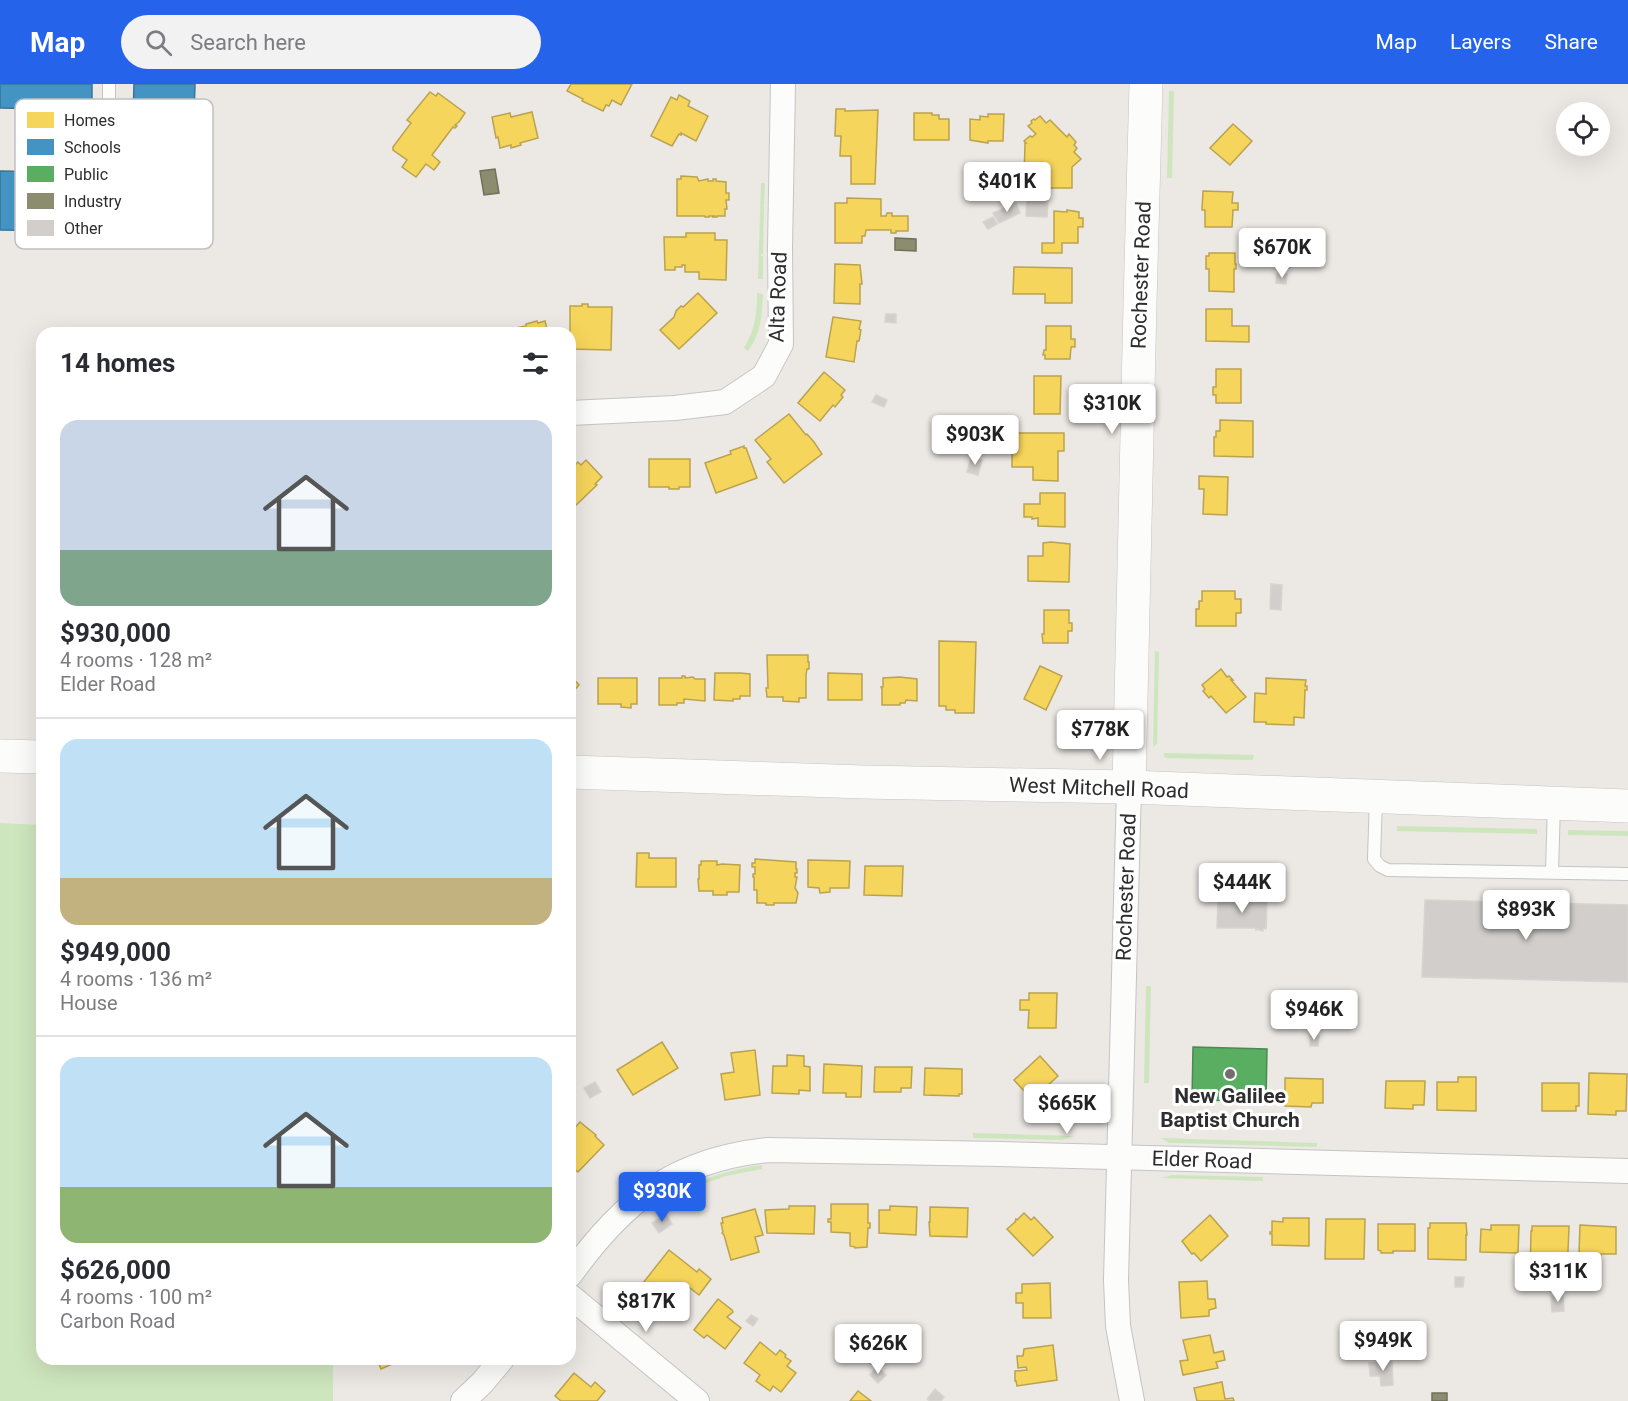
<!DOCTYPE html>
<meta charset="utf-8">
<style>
body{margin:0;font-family:Roboto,sans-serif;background:#f2f2f3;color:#2b2b33;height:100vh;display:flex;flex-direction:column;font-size:22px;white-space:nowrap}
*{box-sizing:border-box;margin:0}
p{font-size:20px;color:#7c7c81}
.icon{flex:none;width:33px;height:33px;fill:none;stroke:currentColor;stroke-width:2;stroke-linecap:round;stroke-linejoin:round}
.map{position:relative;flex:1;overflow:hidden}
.panel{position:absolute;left:36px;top:243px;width:540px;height:1038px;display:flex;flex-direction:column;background:#fff;border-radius:18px;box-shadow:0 6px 24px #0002}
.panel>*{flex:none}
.controls{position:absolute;left:1556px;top:18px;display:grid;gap:12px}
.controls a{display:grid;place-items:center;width:54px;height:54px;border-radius:50%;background:#fff;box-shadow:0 6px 24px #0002;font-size:30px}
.price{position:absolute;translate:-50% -51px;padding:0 14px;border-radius:6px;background:#fff;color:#222;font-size:20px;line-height:39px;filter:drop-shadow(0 2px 3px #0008)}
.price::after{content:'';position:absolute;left:50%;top:36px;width:18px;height:14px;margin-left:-9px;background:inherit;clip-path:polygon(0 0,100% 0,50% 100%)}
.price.selected{background:#2563eb;color:#fff}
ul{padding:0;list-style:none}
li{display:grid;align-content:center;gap:12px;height:318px;padding:0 24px}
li+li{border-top:2px solid #e1e1e2}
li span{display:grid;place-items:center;height:186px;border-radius:18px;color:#555}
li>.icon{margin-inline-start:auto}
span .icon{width:108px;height:108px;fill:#fffc;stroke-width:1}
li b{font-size:26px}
h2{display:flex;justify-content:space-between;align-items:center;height:72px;padding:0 24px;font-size:26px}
header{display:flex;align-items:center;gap:36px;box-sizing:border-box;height:84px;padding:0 30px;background:#2563eb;color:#fff}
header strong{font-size:28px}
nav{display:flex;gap:33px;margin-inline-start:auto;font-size:21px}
.search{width:420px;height:54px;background:#f2f2f3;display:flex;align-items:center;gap:15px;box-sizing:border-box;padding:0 21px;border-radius:33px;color:#7c7c81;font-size:22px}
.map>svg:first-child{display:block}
.green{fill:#cee6be}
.homes{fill:#f6d55c;stroke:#baa34e;stroke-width:1.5}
.schools{fill:#4393c3;stroke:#3d7596;stroke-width:1.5}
.public{fill:#5aae61;stroke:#4d8852;stroke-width:1.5}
.industry{fill:#8c8c6e;stroke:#70705b;stroke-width:1.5}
.building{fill:#d1cecb;stroke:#d7d4d0;stroke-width:1.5}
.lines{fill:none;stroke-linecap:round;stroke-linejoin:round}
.lane-casing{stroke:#c5c4c5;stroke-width:14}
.street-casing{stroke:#c5c4c5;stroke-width:26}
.secondary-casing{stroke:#c5c4c5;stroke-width:34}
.lane{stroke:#fcfcfb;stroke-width:12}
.street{stroke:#fcfcfb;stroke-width:24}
.secondary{stroke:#fcfcfb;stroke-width:33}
.poi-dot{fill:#706f6e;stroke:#fff;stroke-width:2}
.labels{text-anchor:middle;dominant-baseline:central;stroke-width:6;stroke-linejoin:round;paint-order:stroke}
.street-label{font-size:21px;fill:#2e2e2e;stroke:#fff}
.poi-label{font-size:21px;font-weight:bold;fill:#2e2e2e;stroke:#fff}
.key{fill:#fff;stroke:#c0c0c0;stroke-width:1.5}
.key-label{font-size:16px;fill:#2e2e2e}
</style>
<header>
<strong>Map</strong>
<div class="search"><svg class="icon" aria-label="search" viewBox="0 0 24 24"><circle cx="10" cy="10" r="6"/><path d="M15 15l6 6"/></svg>Search here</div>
<nav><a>Map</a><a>Layers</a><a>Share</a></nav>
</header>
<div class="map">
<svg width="1628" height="1317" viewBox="0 0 1628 1317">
<rect width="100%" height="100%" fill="#ece8e4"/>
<g class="green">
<path d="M1169,7H1174L1172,94H1167Z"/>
<path d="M761,99H765L764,121H762L764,122L763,170H761V172H763V195H758Z"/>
<path d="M757,209L763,210C762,231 761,250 748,267L744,264C755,245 757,232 757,209Z"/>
<path d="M1155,567L1159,568L1157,660L1153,663Z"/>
<path d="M1164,669L1254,671L1253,676L1167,674L1164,673Z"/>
<path d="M0,739L42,741V1275H333V1317H0Z"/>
<path d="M1397,742L1537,745V750L1397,747Z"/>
<path d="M1568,746L1628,747V752L1568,751Z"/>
<path d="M1146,902H1151L1149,999H1144Z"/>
<path d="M973,1049L1075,1052L1061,1056L973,1054Z"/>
<path d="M1161,1054L1317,1059V1063L1175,1059H1169Z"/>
<path d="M762,1081V1085L726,1092L698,1102L696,1099C718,1090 739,1084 762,1081Z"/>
<path d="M1172,1091L1263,1093V1097L1161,1094Z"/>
</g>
<g class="homes">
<path d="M571,0H632L621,21L612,16L609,22L606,21L603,27L582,17L583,15L567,7Z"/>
<path d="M430,8L436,12L438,9L465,29L459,38L455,41L457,42L455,44L453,43L432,71L440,78L434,86L426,80L416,93L402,83L407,76L393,66V63L411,39L407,36Z"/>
<path d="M679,11L690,17L688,22L708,32L696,57L681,49V51L679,50L672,62L651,52L671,13L677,16Z"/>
<path d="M836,25H845V27L878,26L875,100H851V72H840L841,52H835Z"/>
<path d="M532,28L538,54L520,59L521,61L511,64V61L500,64L498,53L496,54L492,33L510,29L511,33Z"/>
<path d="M914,29H932V31H939V35H949V56H914Z"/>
<path d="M988,30H1004L1003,57H988V59L970,56V35L980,36V32L988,33Z"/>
<path d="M1040,32L1046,39L1050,36L1067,53L1069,50L1076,58L1074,61L1077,64L1074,68L1081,75L1072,83V104H1044V108H1036V103H1023L1022,96H1024L1025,59H1026L1024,57L1030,52L1032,53L1036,50L1028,42L1032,39L1031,37L1034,35L1035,36Z"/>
<path d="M1233,40L1252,57L1230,81L1210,64Z"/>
<path d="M681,92L697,93L699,97L708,95V97H713V95H716V97L726,98V109H729V116H726L727,125H725V132H717V133H713L714,132H709V133H705V132H677V95H681Z"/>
<path d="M1203,107L1233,108L1232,119H1238V126H1233L1232,143H1205V126H1202Z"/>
<path d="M847,114L881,115V132H886L887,129H892V132H908V147H896V149H891V146H866L865,152H862V159H835V119H847Z"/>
<path d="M1067,126L1079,128V134H1083V143H1078V159H1062V169H1042V159H1054V127L1067,128Z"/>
<path d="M686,149H715V156H727L726,196L699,195V188H685V181H682V183H675V186H665L664,153H686Z"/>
<path d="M1209,169H1235V180H1236V185H1234V208L1209,207V185H1206V172H1209Z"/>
<path d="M835,180L860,181L862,200H860V220L834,219Z"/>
<path d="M1014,183L1072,184V219H1045V210H1013Z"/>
<path d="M698,209L717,229L679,265L660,246L674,233L676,227L681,222L683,223Z"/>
<path d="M582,220H588V223H612L611,266L570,265V222H582Z"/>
<path d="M1206,225H1232V242H1249V258L1206,257Z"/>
<path d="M833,233L861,237L859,245L861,246L859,257H857L854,278L826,273Z"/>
<path d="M537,237L538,239L545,237L548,249H505L506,246L526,242V240Z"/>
<path d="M1046,242H1071V255H1075V263H1071L1070,275H1045V271H1043L1044,266H1046Z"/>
<path d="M1216,285H1241V319H1216V311H1213V303H1216Z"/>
<path d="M824,288L845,306L841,311L843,313L835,323L833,321L820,337L798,319Z"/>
<path d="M1034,292H1061L1060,330H1034Z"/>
<path d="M789,330L806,351L807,350L814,358L822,370L784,399L767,378L771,375L755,356Z"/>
<path d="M1220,336L1253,337V373L1214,372V353H1216V347H1220Z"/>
<path d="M1012,349H1064V367H1058V397L1033,396V383H1012Z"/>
<path d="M744,362V364H746L757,394L716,409L705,379L731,370L730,367Z"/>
<path d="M649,375H690V403H679V405H669V403H649Z"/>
<path d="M586,376L602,393L595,400L597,401L574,423L570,419V386L578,378L581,381Z"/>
<path d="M1199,392L1228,393L1227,431L1203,430L1204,405H1199Z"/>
<path d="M1040,409H1065V443L1038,442V434L1032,435V433H1024V420H1040Z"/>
<path d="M1051,458L1070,460L1069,498L1028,497V472H1043V459Z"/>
<path d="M1202,507H1235V515H1241V529H1236V542H1196V525H1199V517H1202Z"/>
<path d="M1044,526H1069V539H1072V547H1068V559H1043L1042,550H1044Z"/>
<path d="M939,557L976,558L974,629H955V626H946V622H939Z"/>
<path d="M767,571H808V578H809V585H807L806,591V614H799V618L783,617V613H767L766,604H768Z"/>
<path d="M1040,582L1062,592L1046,626L1024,615Z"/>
<path d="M1221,585L1227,593L1229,592L1233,596H1231L1246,613L1226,629L1211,612L1209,614L1203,607L1205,605L1202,601Z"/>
<path d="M715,589H740L750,590V612H740V615H733V617L714,616Z"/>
<path d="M828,589L862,590V616H828Z"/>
<path d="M570,591L579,601L570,611Z"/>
<path d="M682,592H685V594L693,593L695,595H705V617L684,615V619H677V621H659V594H682Z"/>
<path d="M900,593L917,595V617L906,616L905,619H900V621H882V605L881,603H883V594Z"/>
<path d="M598,594H637V620H631V624L621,623V620H598Z"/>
<path d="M1266,594L1306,596L1305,602H1307V606H1305L1304,634L1294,633V641L1266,640V638H1254L1255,609L1266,610Z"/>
<path d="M637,769H649V774H676V803H636Z"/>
<path d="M755,775L796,778V785H797V789H795V793H797L795,804L798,809L796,819H774V821H766V819H757V806H754V793H753V790H755V783H752V779H755Z"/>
<path d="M808,776L850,777L849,804H830V808L820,809L819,804L808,803Z"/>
<path d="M701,777H717V781L722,780L740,781L739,808H727V811H713V807H699L698,795H699V781H701Z"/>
<path d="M865,782H903L902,812L864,811Z"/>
<path d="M1029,909H1057L1056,944H1028L1029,926H1020V916H1029Z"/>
<path d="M662,958L678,984L633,1011L617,986Z"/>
<path d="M755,966L760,1011L725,1016L721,990L734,988L731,969Z"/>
<path d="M787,971L804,972V982L810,983V1007L799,1006V1010L772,1009L773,982H787Z"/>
<path d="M1040,972L1058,992L1032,1016L1014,996Z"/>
<path d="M824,980L862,982L861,1013H846V1009H823Z"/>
<path d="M875,983H912L911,1004H901V1008H874Z"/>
<path d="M925,984L962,985V1010H959V1012L924,1011Z"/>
<path d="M1589,989L1627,990L1626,1027H1616V1031L1588,1030Z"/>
<path d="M1458,993H1476V1027L1437,1026V998H1458Z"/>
<path d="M1285,994L1323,995V1019H1312L1311,1023L1285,1022Z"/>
<path d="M1386,997H1425L1424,1021H1413V1025L1385,1024Z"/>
<path d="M1542,999H1579V1022H1576V1027H1542Z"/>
<path d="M580,1038L596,1051L595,1052L604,1061L578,1088L570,1081V1049Z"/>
<path d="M831,1120H868V1139H870V1144H868L867,1163L855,1164V1163L850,1162V1149L831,1148V1138H828V1135H831Z"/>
<path d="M789,1122H815L814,1150L767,1149L765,1126L789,1125Z"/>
<path d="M890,1122L917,1123L916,1151L879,1149V1126H890Z"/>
<path d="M930,1123L968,1124L967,1153L930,1152L929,1138H930Z"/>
<path d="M755,1125L763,1151L755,1153L759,1168L731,1176L724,1151L722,1149L723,1148L721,1139H723L722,1134Z"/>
<path d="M1024,1129L1031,1136L1034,1133L1053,1153L1033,1172L1007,1145L1015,1138L1016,1135L1017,1136Z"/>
<path d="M1210,1131L1228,1152L1201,1177L1194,1169L1192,1170L1191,1169L1182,1157Z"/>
<path d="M1283,1134H1309V1162L1272,1161V1150H1270V1148H1272V1137L1283,1138Z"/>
<path d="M1326,1135H1365L1364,1175H1325Z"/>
<path d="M1430,1139H1466L1467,1151H1466V1176L1428,1175V1144H1430Z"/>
<path d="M1378,1140H1415V1167H1393V1169H1381V1167L1378,1166Z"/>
<path d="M1491,1141H1519L1518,1169L1480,1168L1481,1145L1491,1146Z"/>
<path d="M1580,1141L1616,1143V1170H1601V1177H1582V1170H1579Z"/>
<path d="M1532,1142H1569L1567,1192L1530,1191L1531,1147H1532Z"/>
<path d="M669,1166L697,1188L699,1185L711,1195L699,1211L686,1201L667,1226L639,1204Z"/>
<path d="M1207,1197L1208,1215H1215L1216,1224L1209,1226V1232L1181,1234L1179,1198Z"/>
<path d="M1050,1199L1051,1234H1023V1219H1016V1209H1022V1200Z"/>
<path d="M718,1215L732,1226L733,1228L727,1233L741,1244L725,1265L707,1251L704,1254L694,1246Z"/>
<path d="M1210,1251L1214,1269L1223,1267L1225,1276L1216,1278L1218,1284L1183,1291L1180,1277L1188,1276L1183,1256Z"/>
<path d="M760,1258L776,1271L780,1266L786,1271L785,1273L791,1277L787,1282L796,1289L781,1308L773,1302L770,1307L756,1297L760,1291L744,1279Z"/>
<path d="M1053,1261L1057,1296L1017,1302L1016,1297H1015V1287L1027,1286L1026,1283L1018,1284L1017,1272H1023L1024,1265Z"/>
<path d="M377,1275H412L403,1279L401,1276L381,1285Z"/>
<path d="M574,1289L591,1303L595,1298L605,1307L597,1317H561L555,1312Z"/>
<path d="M1222,1298L1225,1315L1233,1314L1234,1317H1197L1194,1304Z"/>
<path d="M858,1307L871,1317H850Z"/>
</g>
<g class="schools">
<path d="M0,0H92V26H59V31L133,32L134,0H195L194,34H200L199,47L194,46L192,127L131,125L133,45L44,43L45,25L0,24Z"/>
<path d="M0,87L116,89L114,148L0,146Z"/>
</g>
<path class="public" d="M1193,963L1267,965L1266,1017L1192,1016Z"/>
<g class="industry">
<path d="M495,85L499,109L484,111L480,87Z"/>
<path d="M895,154L916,155V167L895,166Z"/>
<rect x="1432" y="1309" width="15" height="8"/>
</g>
<g class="building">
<path d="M1027,114L1048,115L1047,133L1026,132Z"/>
<path d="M1016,119L1020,129L999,139L993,129Z"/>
<path d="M993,133L997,140L988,145L983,138Z"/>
<path d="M1277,189L1287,190L1286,200L1276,199Z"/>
<path d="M886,230H896V239L885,238Z"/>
<path d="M876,311L887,316L884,323L872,318Z"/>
<path d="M971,373L982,376L978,391L967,388Z"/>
<path d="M1271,500L1282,501L1281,526L1270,525Z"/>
<path d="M1218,816L1267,817L1266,845L1263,844V847L1259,846V845L1256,846V844H1217Z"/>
<path d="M1425,816L1628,821V898L1422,893Z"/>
<path d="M1310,951L1319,952L1318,962H1310Z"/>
<path d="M595,998L601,1008L590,1014L584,1004Z"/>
<path d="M666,1130L672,1140L659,1149L652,1139Z"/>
<path d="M1455,1193H1464L1463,1203H1455Z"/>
<path d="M1563,1211L1564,1227L1552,1228L1551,1212Z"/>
<path d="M751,1231L758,1235L753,1242L746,1237Z"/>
<path d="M1392,1278L1393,1301L1381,1302L1380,1292H1370L1369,1279Z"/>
<path d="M877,1283L886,1291L878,1299L870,1291Z"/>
<path d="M935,1305L944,1313L941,1317H930L927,1315Z"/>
</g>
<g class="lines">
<defs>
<g id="lane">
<path d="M109,0V19"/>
<path d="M1376,713L1374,775L1380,782L1388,786L1628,790"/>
<path d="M1552,788L1554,720"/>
</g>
<g id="street">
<path d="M570,329L675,324L725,318L764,292L781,260L780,163L783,0"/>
<path d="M1129,703L1116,1196L1118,1242L1132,1317"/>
<path d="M570,1191C624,1116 674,1076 768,1066L1000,1070L1628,1087"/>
<path d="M570,1212L697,1317"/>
<path d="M463,1317L482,1299L502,1275"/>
</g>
<g id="secondary">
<path d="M0,672L42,673"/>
<path d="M570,688L863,698L1129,703L1628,722"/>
<path d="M1129,703L1140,219L1146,0"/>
</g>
</defs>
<use href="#lane" class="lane-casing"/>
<use href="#street" class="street-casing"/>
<use href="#secondary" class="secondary-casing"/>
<use href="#lane" class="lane"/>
<use href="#street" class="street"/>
<use href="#secondary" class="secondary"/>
</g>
<circle class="poi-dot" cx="1230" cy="990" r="6"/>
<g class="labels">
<g class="street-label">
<text transform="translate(1141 191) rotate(-88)">Rochester Road</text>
<text transform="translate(778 213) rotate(-88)">Alta Road</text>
<text transform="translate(1099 704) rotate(2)">West Mitchell Road</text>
<text transform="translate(1126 803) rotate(-88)">Rochester Road</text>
<text transform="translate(1202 1076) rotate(2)">Elder Road</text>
</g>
<g class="poi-label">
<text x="1230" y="1012">New Galilee<tspan x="1230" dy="24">Baptist Church</tspan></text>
</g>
</g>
<rect x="15" y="15" width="198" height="150" rx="9" class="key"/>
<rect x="27" y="28" width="27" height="16" fill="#f6d55c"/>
<rect x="27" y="55" width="27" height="16" fill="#4393c3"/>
<rect x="27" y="82" width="27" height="16" fill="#5aae61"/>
<rect x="27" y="109" width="27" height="16" fill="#8c8c6e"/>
<rect x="27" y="136" width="27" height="16" fill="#d1cecb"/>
<g class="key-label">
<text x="64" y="42">Homes</text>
<text x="64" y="69">Schools</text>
<text x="64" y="96">Public</text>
<text x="64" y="123">Industry</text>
<text x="64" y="150">Other</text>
</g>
</svg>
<div class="controls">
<a><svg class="icon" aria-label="locate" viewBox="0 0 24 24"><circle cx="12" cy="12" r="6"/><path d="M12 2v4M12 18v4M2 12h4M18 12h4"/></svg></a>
</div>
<b class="price" style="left:1007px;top:129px">$401K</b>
<b class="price" style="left:1282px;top:195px">$670K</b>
<b class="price" style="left:1112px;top:351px">$310K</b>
<b class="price" style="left:975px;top:382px">$903K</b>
<b class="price" style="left:1100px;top:677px">$778K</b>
<b class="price" style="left:1242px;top:830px">$444K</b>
<b class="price" style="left:1526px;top:857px">$893K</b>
<b class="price" style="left:1314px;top:957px">$946K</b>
<b class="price" style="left:1067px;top:1051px">$665K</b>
<b class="price selected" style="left:662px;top:1139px">$930K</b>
<b class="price" style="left:1558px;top:1219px">$311K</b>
<b class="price" style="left:646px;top:1249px">$817K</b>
<b class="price" style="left:1383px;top:1288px">$949K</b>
<b class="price" style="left:878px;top:1291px">$626K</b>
<section class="panel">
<h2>14 homes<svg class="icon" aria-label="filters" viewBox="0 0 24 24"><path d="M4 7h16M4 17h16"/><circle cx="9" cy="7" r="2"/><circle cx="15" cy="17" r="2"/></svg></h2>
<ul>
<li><span style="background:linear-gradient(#c9d6e8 70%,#7fa58c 0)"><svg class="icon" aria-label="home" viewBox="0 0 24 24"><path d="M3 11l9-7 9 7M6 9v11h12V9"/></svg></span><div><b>$930,000</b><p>4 rooms · 128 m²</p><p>Elder Road</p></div></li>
<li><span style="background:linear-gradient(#bfe0f5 75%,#c2b280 0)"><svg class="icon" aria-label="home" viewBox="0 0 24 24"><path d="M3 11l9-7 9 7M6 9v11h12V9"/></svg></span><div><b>$949,000</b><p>4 rooms · 136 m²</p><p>House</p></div></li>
<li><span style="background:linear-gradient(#bfe0f5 70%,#8fb573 0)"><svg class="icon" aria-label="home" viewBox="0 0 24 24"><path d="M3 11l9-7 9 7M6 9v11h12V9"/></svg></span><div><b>$626,000</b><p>4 rooms · 100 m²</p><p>Carbon Road</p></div></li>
</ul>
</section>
</div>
